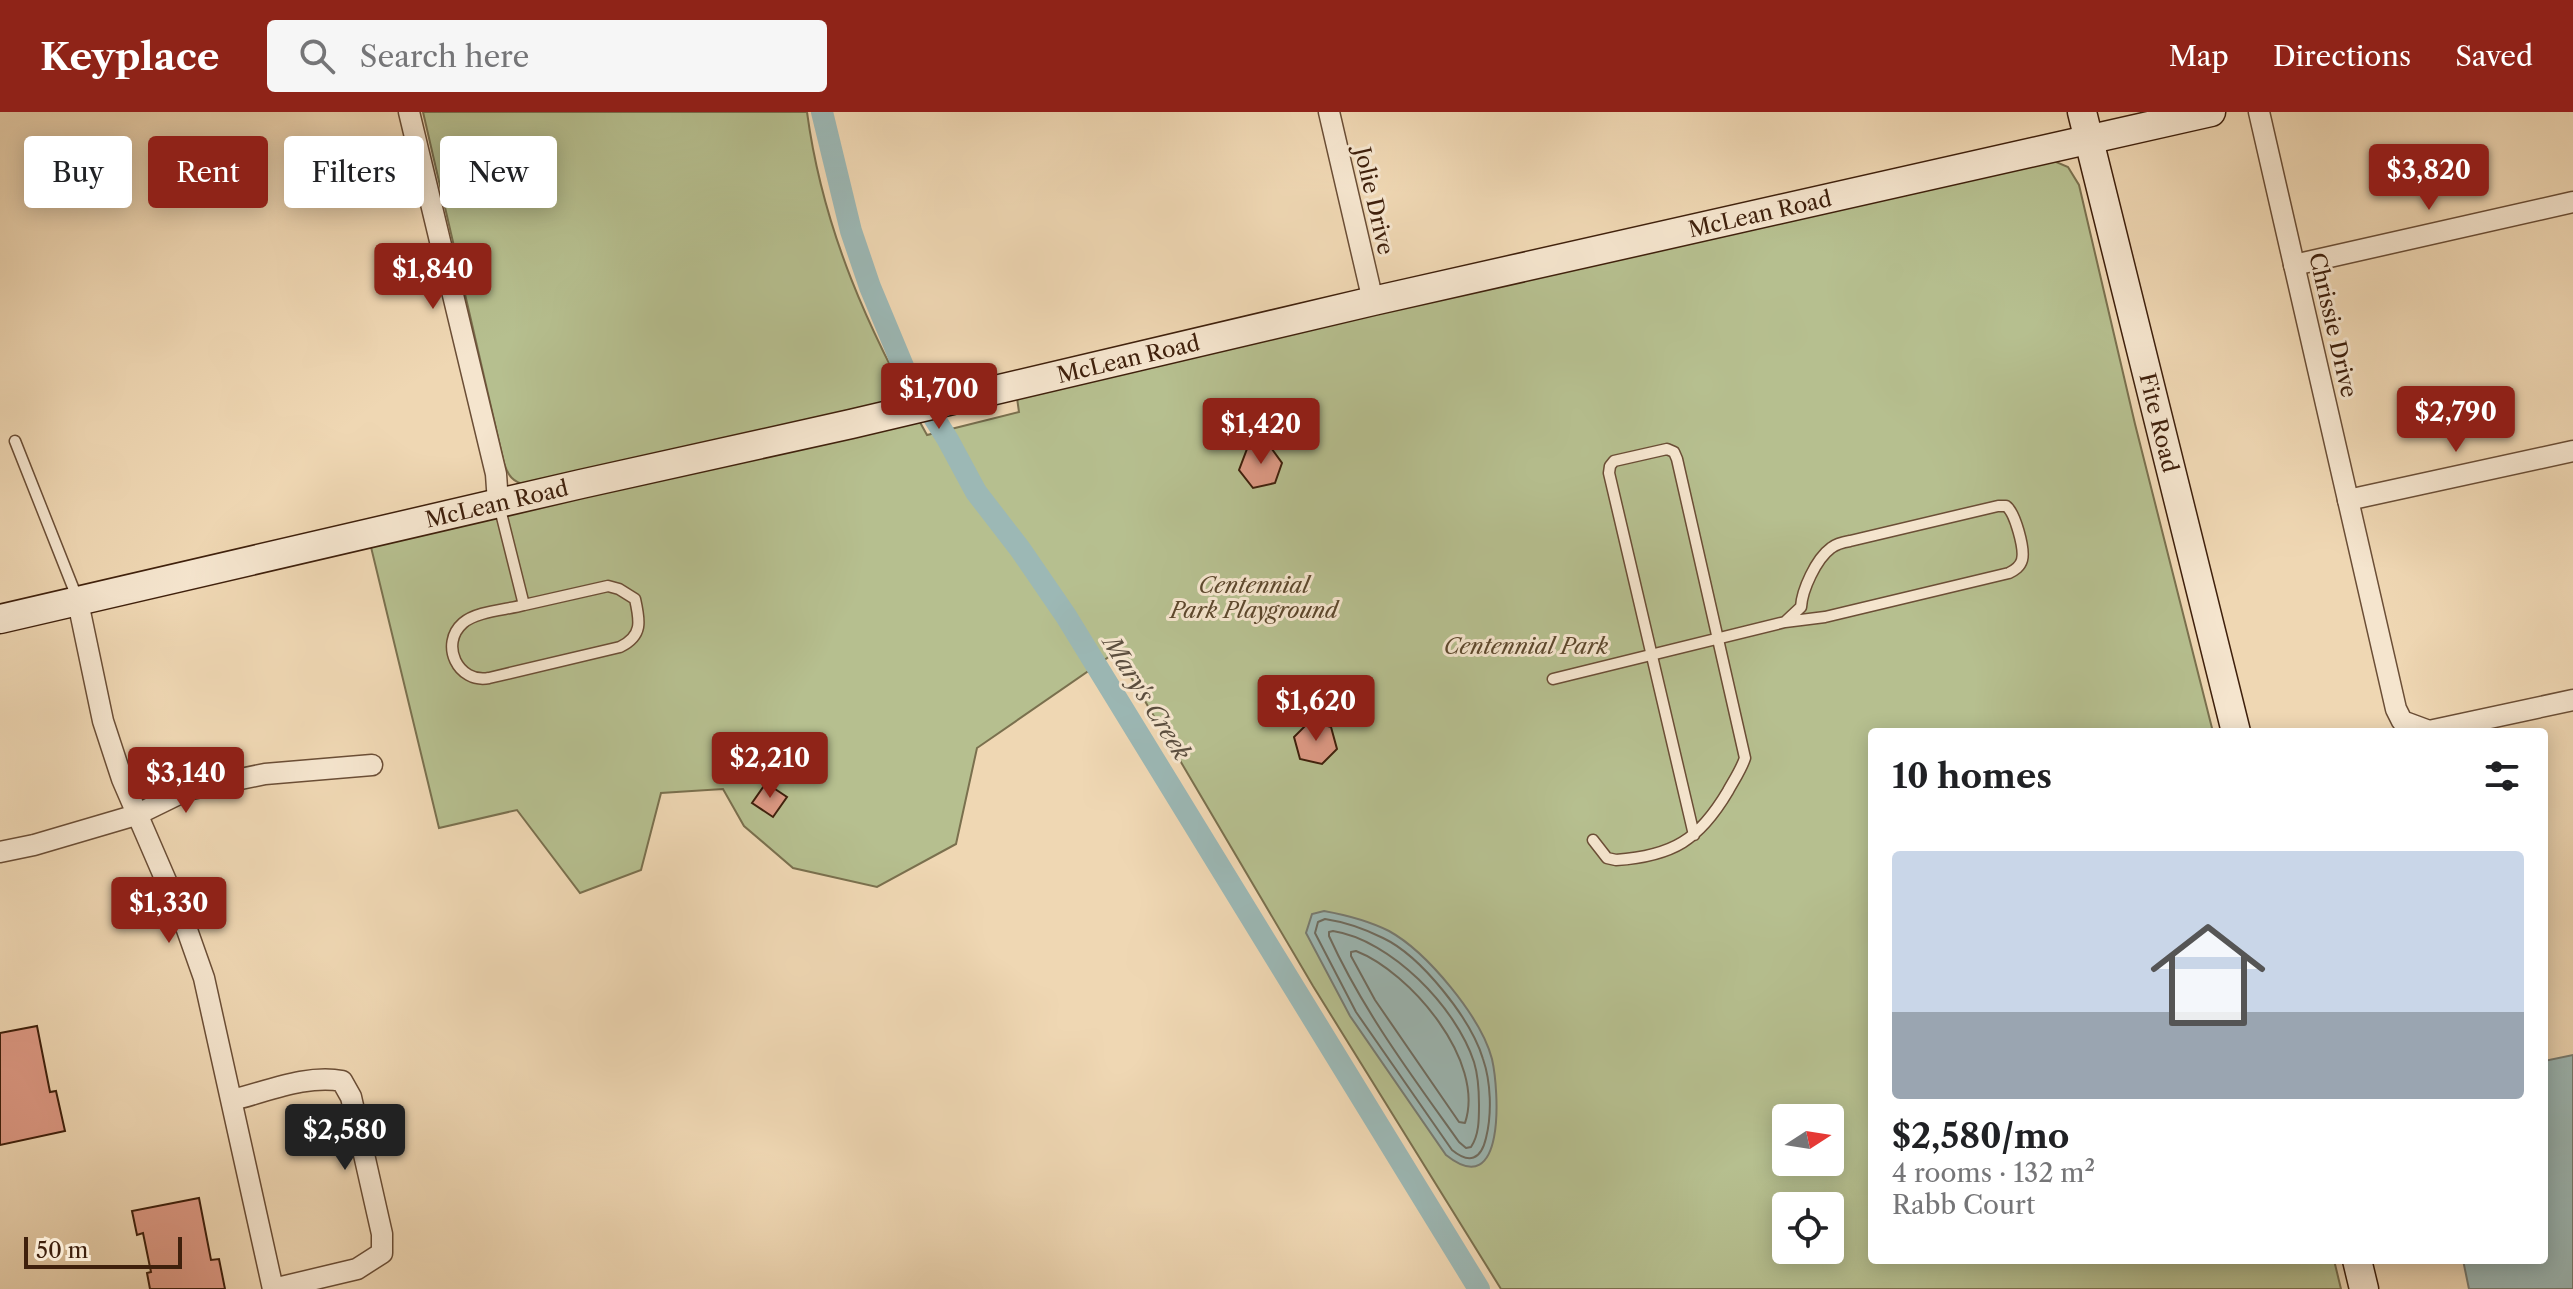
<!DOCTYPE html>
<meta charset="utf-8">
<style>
body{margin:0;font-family:"Libre Caslon Text",serif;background:#f6f6f6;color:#202124;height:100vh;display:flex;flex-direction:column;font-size:30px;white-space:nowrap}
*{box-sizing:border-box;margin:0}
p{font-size:26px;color:#757577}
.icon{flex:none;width:44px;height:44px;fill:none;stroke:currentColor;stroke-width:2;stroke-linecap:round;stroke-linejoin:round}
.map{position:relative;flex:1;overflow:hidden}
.drawer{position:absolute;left:1868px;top:616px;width:680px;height:536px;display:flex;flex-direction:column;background:#fff;border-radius:8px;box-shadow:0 4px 20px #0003}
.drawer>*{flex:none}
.guide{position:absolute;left:24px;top:24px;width:760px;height:72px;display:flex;gap:16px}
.needle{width:52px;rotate:78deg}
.fabs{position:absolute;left:1772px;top:992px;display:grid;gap:16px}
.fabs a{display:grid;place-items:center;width:72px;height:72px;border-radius:8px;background:#fff;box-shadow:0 4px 20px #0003;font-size:40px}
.scale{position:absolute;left:24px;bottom:20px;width:158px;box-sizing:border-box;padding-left:8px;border:4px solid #3f200c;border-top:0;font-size:22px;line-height:28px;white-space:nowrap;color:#3f200c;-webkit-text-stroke:6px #f5e5ce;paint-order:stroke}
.price{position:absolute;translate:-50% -68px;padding:0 18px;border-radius:8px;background:#8f2418;color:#fff;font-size:26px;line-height:52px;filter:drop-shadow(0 2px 4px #0008)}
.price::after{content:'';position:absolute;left:50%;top:48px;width:24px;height:18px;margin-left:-12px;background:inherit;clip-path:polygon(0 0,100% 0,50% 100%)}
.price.active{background:#222;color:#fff}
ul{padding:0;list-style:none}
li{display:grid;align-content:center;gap:16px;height:424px;padding:0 24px}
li+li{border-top:2px solid #e0e0e0}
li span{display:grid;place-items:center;height:248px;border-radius:8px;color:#555}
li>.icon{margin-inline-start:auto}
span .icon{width:144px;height:144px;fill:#fffc;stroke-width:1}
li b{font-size:34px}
h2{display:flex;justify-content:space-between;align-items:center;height:96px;padding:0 24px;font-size:34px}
.tag{padding:0 28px;border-radius:8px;background:#fff;box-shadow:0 4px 20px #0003;font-size:28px;line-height:72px}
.tag.active{background:#8f2418;color:#fff}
header{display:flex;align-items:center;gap:48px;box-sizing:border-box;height:112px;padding:0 40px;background:#8f2418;color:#fff}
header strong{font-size:38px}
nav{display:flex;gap:44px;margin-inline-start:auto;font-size:28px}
.search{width:560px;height:72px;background:#f6f6f6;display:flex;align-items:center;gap:20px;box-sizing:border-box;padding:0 28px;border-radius:8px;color:#757577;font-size:30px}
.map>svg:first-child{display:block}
.green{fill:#b6bf8f;stroke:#7a704e;stroke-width:2;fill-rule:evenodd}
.water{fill:#9cb8b5;stroke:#777b71;stroke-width:2}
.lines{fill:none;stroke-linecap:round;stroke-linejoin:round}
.shore{stroke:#6e6c60;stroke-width:2}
.canal{stroke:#9cb8b5;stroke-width:22}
.building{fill:#dd9984;stroke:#3f200c;stroke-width:2}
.lane-casing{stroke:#6b4e36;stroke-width:13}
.street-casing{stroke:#6b4e36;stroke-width:23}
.secondary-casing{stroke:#3f200c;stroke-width:31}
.lane{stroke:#f5e5ce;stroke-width:10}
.street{stroke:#f5e5ce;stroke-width:20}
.secondary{stroke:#f5e5ce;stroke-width:28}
.labels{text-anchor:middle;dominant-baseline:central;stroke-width:6;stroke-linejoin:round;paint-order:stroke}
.street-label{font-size:22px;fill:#3f200c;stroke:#f5e5ce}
.park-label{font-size:22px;font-style:italic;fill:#5d482d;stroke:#f5e5ce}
.water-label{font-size:24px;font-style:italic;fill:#5b4e3f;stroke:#f5e5ce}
</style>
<header>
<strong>Keyplace</strong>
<div class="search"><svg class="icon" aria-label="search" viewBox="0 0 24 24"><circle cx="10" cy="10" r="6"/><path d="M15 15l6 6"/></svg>Search here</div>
<nav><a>Map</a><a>Directions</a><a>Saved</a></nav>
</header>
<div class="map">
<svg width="2573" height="1177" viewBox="0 0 2573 1177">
<rect width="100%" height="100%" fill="#efd7b3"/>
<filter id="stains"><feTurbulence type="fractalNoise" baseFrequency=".0025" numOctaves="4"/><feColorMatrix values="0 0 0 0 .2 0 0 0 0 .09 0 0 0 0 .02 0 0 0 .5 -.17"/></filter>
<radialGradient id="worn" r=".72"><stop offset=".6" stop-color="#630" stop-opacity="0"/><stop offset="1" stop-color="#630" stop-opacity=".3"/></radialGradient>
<path class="green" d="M423,0H807C823,119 869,219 927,323L1019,300L1017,286L1275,224L2054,49L2068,55L2079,73L2135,312L2213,620H1872V1148H2334L2341,1177H1501L1313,874L1116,540L977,636L956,732L877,775L793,756L744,714L723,677L661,681L641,758L580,781L517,698L439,716L370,431L526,373C513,370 508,364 504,351ZM1786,1006H1830V1050H1786ZM1786,1094H1830V1138H1786Z"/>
<g class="water">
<path d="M1324,799C1346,803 1369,809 1389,819C1427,840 1481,905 1492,947C1499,978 1506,1091 1446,1043L1350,904L1306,821L1312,802Z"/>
<path d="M2573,943V1177H2469L2463,1148H2544V949Z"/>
</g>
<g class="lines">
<g class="shore">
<path d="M1325,807C1345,810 1365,817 1383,826C1421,844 1471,907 1483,947C1491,970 1492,1002 1486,1026C1481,1048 1469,1052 1452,1038L1356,900L1315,821L1318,810Z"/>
<path d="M1333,819C1391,828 1456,895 1474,950C1478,963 1479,979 1479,993C1479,1008 1479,1023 1471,1035L1466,1036L1459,1030C1412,964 1363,899 1329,824V820Z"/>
<path d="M1356,839C1410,860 1486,949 1465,1011L1459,1010L1375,888L1351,844V840Z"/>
</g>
<path class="canal" d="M822,0L851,119L870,175L905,259L948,328L976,380L1020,437L1066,504L1479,1177"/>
</g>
<g class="building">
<path d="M1269,333L1282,351L1275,371L1253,376L1239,358L1247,337Z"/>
<path d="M1310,609L1331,615L1337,637L1322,652L1300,647L1294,625Z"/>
<path d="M766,671L787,685L773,705L752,691Z"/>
<path d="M37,914L50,980L56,979L65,1019L0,1033V921Z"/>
<path d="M199,1086L211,1148L219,1147L225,1177H150L147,1161L151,1160L143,1121L137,1123L132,1099Z"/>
</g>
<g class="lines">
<defs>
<g id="lane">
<path d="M15,329L78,488"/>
<path d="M499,393L524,493L608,474L619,477L635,487C640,509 643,524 620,535L489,566C458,572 439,532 463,511C477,499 506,498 524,493"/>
<path d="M1553,567L1785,510L1825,505L2009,461C2015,458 2020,455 2022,448C2025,437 2015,400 2006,394H1998L1850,429C1844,430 1836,432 1831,436C1816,447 1802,478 1801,495L1785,510"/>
<path d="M1593,728L1607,746L1616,748C1673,744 1699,728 1728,679C1734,668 1741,658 1745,646L1677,347L1674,340L1667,337L1614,349L1610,354L1609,361L1694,723"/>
</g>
<g id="street">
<path d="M409,0L496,362L498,391"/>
<path d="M1329,0L1373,189"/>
<path d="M2259,0L2396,597L2402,609L2429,619L2573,588"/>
<path d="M2294,153L2573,90"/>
<path d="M2348,388L2573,339"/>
<path d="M78,490L103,609L122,667L186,815L204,866L273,1177L357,1157L382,1141V1122L351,985L342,969C307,962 266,980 232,988"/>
<path d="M0,740L34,733L136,703L187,678L265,662L372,653"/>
</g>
<g id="secondary">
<path id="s1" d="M2082,0L2236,620"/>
<path id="s2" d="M0,507L581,372L851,312L1373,189L2211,0"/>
<path d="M2357,1148L2364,1177"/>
</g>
</defs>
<use href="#lane" class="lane-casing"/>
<use href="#street" class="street-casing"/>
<use href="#secondary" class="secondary-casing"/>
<use href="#lane" class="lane"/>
<use href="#street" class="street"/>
<use href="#secondary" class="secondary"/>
</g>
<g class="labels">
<g class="street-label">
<text transform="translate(1374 89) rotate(77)">Jolie Drive</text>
<text stroke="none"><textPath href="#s2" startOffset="1806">McLean Road</textPath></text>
<text transform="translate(2333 213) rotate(77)">Chrissie Drive</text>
<text stroke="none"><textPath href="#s2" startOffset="1158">McLean Road</textPath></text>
<text stroke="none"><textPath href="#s1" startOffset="320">Fite Road</textPath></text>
<text stroke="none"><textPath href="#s2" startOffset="510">McLean Road</textPath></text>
</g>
<g class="park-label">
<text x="1254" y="473">Centennial<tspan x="1254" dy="25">Park Playground</tspan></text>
<text x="1526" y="534">Centennial Park</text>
</g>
<g class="water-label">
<text transform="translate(1147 586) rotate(58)">Mary's Creek</text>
</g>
</g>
<rect width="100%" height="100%" filter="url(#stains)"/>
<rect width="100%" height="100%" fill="url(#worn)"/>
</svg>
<div class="fabs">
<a><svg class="needle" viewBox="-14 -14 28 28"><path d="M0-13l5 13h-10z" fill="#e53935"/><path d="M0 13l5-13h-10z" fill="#757577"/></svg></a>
<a><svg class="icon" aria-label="locate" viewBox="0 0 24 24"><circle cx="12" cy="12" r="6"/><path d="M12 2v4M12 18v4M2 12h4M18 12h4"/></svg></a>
</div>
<div class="scale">50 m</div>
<b class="price" style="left:2429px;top:100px">$3,820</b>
<b class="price" style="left:433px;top:199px">$1,840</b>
<b class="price" style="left:939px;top:319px">$1,700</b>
<b class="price" style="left:2456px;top:342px">$2,790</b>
<b class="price" style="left:1261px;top:354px">$1,420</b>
<b class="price" style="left:1316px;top:631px">$1,620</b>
<b class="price" style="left:770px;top:688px">$2,210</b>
<b class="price" style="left:186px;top:703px">$3,140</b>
<b class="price" style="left:169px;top:833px">$1,330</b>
<b class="price active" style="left:345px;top:1060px">$2,580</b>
<div class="guide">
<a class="tag">Buy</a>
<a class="tag active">Rent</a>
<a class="tag">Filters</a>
<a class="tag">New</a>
</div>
<section class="drawer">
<h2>10 homes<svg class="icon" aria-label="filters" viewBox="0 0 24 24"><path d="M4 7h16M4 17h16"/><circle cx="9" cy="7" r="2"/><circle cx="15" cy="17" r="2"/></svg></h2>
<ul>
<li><span style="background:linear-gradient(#c9d6e8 65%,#9aa5b1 0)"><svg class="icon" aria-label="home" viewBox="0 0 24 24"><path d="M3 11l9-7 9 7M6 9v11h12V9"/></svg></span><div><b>$2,580/mo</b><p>4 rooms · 132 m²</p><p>Rabb Court</p></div></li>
</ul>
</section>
</div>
